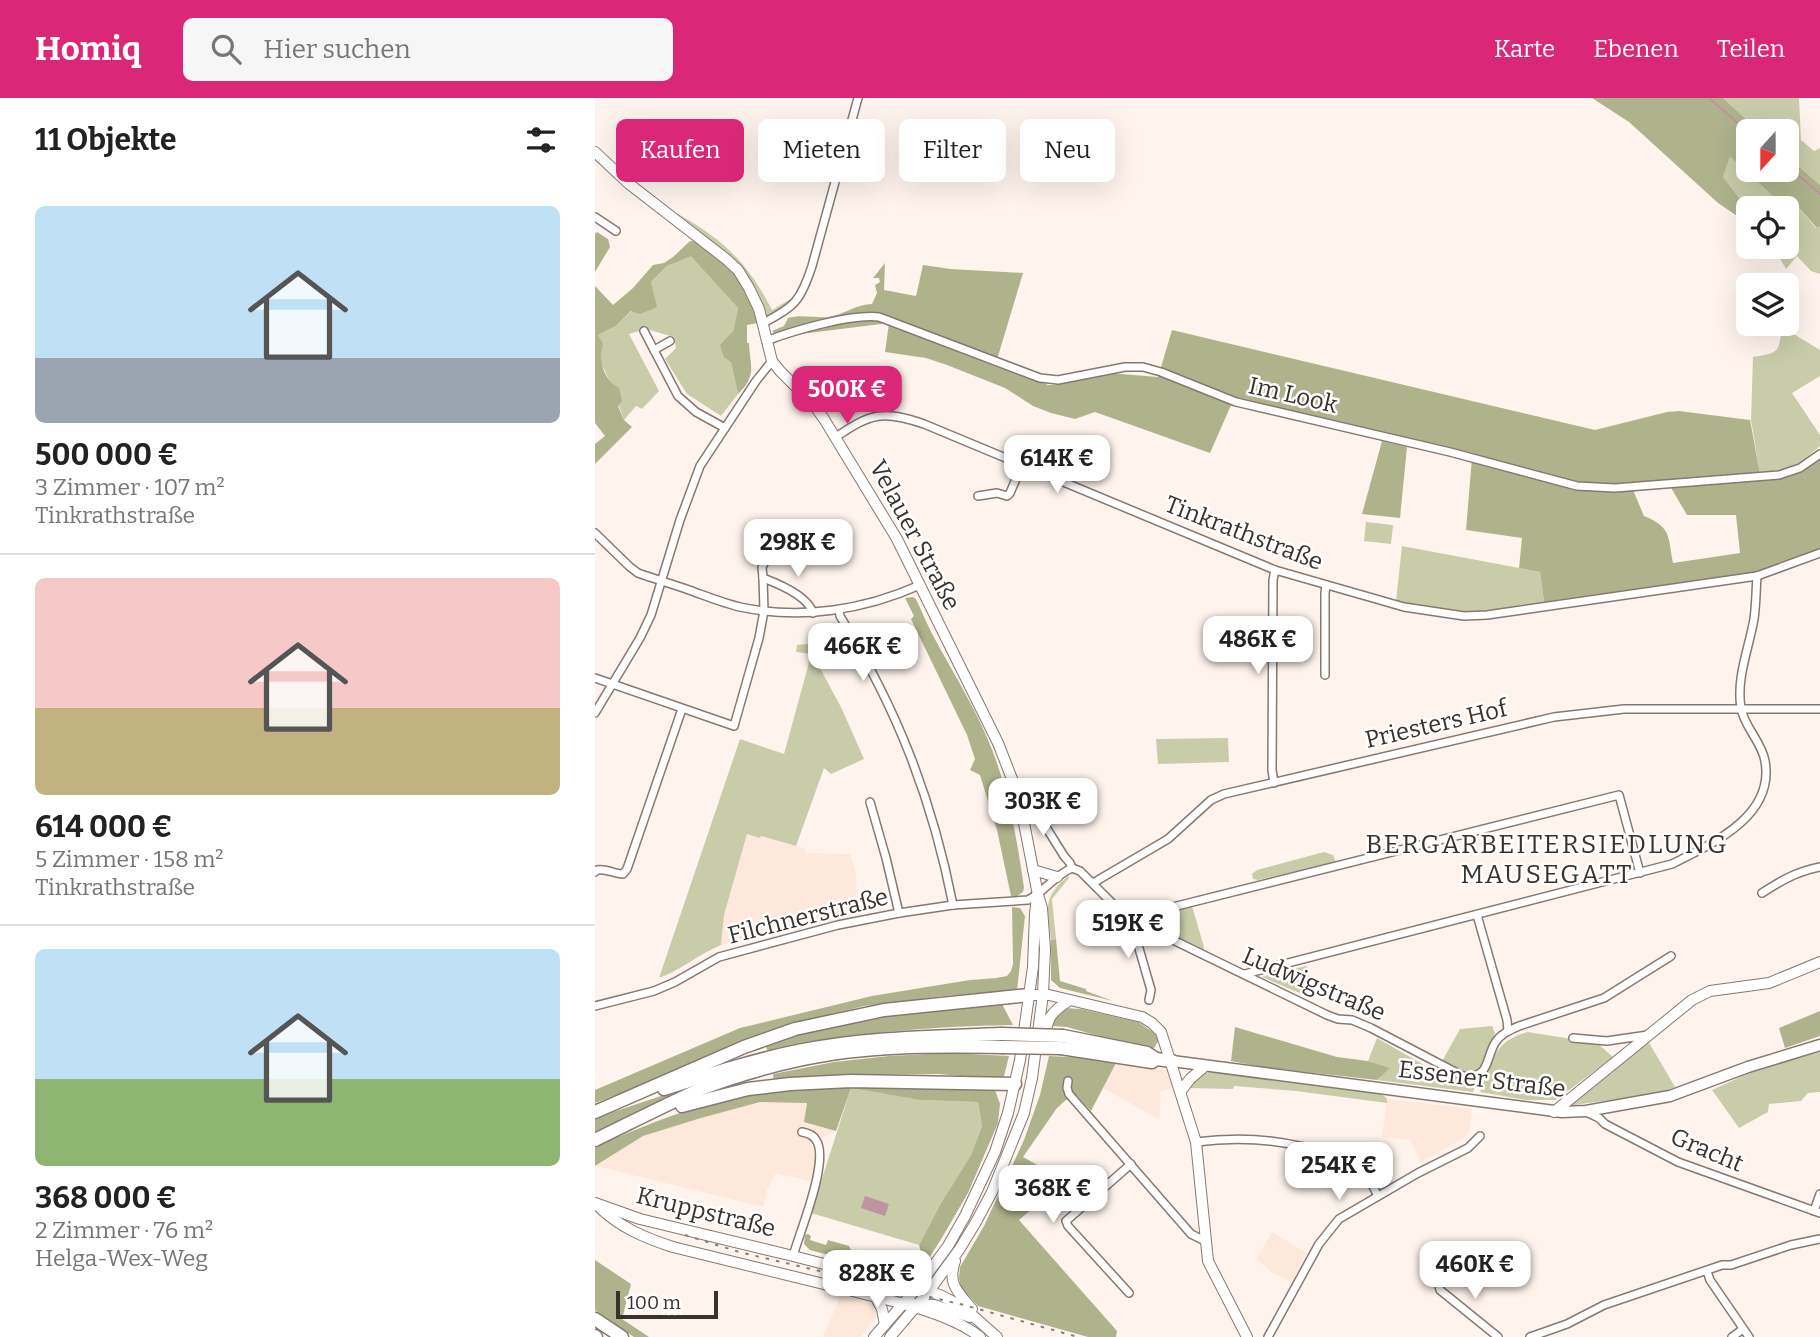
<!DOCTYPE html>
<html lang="de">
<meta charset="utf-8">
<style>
body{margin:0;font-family:Bitter,serif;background:#f6f6f6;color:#222;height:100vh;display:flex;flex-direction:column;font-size:26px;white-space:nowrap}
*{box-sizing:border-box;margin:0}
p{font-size:23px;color:#767676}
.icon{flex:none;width:38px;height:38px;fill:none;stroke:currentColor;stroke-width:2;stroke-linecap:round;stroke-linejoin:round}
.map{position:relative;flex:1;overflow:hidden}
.panel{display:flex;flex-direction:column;background:#fff;width:595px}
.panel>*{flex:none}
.banner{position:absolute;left:21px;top:21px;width:665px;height:63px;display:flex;gap:14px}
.needle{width:46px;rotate:201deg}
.fabs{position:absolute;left:1141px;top:21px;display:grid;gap:14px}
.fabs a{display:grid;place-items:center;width:63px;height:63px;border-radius:10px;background:#fff;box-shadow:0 7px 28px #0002;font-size:35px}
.scale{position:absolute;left:21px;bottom:18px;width:102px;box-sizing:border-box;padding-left:7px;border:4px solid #37322e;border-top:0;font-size:19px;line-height:24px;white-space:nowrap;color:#37322e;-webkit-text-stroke:5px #fff;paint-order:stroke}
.price{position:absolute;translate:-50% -60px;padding:0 16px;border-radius:14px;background:#fff;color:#222;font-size:23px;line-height:46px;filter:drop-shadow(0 2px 4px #0008)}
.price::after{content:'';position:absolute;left:50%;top:42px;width:21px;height:16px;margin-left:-10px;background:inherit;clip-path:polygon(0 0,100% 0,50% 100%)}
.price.active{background:#db2777;color:#fff}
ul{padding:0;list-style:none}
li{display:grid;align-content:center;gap:14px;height:371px;padding:0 35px}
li+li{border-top:2px solid #e0e0e0}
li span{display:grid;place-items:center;height:217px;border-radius:10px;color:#555}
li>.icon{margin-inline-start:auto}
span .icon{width:126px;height:126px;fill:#fffc;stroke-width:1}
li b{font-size:30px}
h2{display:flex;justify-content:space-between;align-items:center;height:84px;padding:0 35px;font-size:30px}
.chip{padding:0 24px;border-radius:10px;background:#fff;box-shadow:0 7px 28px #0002;font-size:24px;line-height:63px}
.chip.active{background:#db2777;color:#fff}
header{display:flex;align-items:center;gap:42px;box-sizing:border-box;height:98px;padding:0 35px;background:#db2777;color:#fff}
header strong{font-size:33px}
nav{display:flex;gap:38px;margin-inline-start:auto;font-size:24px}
.search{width:490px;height:63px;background:#f6f6f6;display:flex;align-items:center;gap:18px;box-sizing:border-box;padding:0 24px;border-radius:10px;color:#767676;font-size:26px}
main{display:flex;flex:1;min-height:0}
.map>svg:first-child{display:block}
.built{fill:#fde8db}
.green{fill:#c8cca9}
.forest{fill:#afb38c}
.water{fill:#be93a2}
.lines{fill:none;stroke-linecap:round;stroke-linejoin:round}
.stream{stroke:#be93a2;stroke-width:2}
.street-casing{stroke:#857971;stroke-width:10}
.secondary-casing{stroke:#857971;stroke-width:12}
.primary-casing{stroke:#857971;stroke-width:13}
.highway-casing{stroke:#857971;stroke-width:15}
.street{stroke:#fff;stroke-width:7}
.secondary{stroke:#fff;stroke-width:10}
.primary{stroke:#fff;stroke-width:10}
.highway{stroke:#fff;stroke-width:12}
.rail{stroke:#87807a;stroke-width:2;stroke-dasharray:3.5 7;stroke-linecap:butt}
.highway-bridge-casing{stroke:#857971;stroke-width:15;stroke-linecap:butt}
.highway-bridge{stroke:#fff;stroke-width:12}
.labels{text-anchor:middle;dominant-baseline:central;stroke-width:5;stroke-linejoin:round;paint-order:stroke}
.street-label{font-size:24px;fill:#37322e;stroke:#fff}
.neighbourhood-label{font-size:26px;letter-spacing:2px;fill:#37322e;stroke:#fff}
</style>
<header>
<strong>Homiq</strong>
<div class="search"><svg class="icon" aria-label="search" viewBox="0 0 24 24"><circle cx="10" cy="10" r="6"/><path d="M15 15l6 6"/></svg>Hier suchen</div>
<nav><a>Karte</a><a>Ebenen</a><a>Teilen</a></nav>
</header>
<main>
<section class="panel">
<h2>11 Objekte<svg class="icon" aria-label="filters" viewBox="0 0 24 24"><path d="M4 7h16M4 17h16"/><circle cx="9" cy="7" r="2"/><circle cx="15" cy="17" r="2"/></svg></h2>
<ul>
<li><span style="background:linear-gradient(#bfe0f5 70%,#9aa5b1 0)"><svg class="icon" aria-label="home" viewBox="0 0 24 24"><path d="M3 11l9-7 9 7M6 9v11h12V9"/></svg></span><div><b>500 000 €</b><p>3 Zimmer · 107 m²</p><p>Tinkrathstraße</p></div></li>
<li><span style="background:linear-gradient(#f6c9c9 60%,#c2b280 0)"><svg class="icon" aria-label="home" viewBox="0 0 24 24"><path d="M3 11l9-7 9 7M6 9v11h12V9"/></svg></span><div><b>614 000 €</b><p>5 Zimmer · 158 m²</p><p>Tinkrathstraße</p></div></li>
<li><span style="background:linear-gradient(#bfe0f5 60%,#8fb573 0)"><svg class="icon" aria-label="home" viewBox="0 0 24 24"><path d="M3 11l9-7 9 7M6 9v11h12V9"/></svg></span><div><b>368 000 €</b><p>2 Zimmer · 76 m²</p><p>Helga-Wex-Weg</p></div></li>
</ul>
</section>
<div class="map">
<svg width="1225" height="1239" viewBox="0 0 1225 1239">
<rect width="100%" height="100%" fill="#fff4ed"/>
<g class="built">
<path d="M152,736L166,738L194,747L195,746L209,750L213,755L255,756L261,774L262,810L265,815L269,816L199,833L191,829L126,847L129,817Z"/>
<path d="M521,965L573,972L578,990L565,994V1019L563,1021L508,990Z"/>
<path d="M256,990L241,1033L217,1046L220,1059V1071L217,1084L181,1075L172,1092L168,1109L1,1068L48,1038L106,1020L165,1004Z"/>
<path d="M792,1001L877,1011L874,1034L869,1040L826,1064L815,1042L787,1039Z"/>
<path d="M677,1134L712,1155L697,1184L676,1174L661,1161Z"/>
<path d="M246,1197L275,1205L280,1209L282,1219L265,1239H228Z"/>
</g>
<g class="green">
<path d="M1128,0H1204L1206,42L1219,53L1225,50V87L1192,58V33H1164Z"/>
<path d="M1135,59L1179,99L1197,102L1221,130L1225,128V176L1216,173L1202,158L1191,171L1180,152L1170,149H1192V110L1153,111L1128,79Z"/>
<path d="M80,116H83C128,141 154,166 177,212L194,202L195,205L170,220L146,172Z"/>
<path d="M96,157L143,210L136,264L143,296L126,318L92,296L70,261L81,250L79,239L51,231L34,236L64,293L47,311L41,308L29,322L16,286L6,265L3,237L21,228L37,213L56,184L72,168Z"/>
<path d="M1187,229L1225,252V278L1197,295L1225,337V348L1203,367L1165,376L1156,322L1158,259C1185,254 1183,256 1187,229Z"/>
<path d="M771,424L798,427L796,446L769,443Z"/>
<path d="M807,448L945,474L949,504L885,515L858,514L801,503Z"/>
<path d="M244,543L246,554L224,557L201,554L202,547Z"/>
<path d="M215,561H220L247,611L269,661L236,676L229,670L201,748L166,738L165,740L152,736L129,817L126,847C104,856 86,872 64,880L145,641L189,656Z"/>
<path d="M633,640L634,664L563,666L561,641Z"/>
<path d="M729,754L738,757L741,764L663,782L658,781L657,776L662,772Z"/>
<path d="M473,778L474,780L457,801L461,841L456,842C453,810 446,801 473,778Z"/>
<path d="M597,808L609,849L608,853L557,826L558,818Z"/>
<path d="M712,868L719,901L667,879L711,868Z"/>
<path d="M897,928L900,935L878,994L782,982L794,970L773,963L782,940L841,974L865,931Z"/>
<path d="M933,934L1002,945L1018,959L961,1002H931L885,994C897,964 898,943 933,934Z"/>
<path d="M1053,943L1080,989L1061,996L978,1007V1004Z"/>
<path d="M1225,954V994L1213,995L1206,1003L1174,1006L1173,1014L1144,1030L1117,992L1163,971Z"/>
<path d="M616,974L787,996L792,1001V1005L701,993L639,988L638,991L593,990C598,982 607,975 616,974Z"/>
<path d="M256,990L324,1002L383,1004L387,1028L376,1057L346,1105L324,1147L216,1115Z"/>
</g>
<g class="forest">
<path d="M997,0H1128L1164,33H1153V72H1192V58L1225,87V128L1222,130L1197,102L1179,99L1135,59L1128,79L1153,111V122L1151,124L1123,105L1034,24Z"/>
<path d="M2,134L13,141L15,149L0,174V136Z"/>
<path d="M95,143H102C117,156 135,168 147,184C155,197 158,212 163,225L152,227V245H154C154,257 159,272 154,281C152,287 147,292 143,296L136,264L129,259L125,247L139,232L143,210L96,158L72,168L56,184L62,209L45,216L36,213L21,228L3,237L8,246C3,262 8,282 24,290L27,303L23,308L29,322L37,329L0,366V346L10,338L0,325V188L18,207L38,190L58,167L69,165L78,159Z"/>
<path d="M290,165L289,192L321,198L328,167L355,171L428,175L401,265L453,287H462L514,275L563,279L577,232L1000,332L1072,314L1084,313L1155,322L1165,376L1038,392L1049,418C1077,429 1073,440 1078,465L1145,455L1141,417H1092L1075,388L1176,380L1225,357V450L1169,472L1153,475L949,504L945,474L924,470L927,440L871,432L877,360L637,305L615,355L500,314L480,321L456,315L438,308L410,290L352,267L331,260L290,254L294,225L190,238L181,237L177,233L189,228L193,220C205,216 220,220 233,219C248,217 262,206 277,206L282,195L280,187L285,184L284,180H278Z"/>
<path d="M787,343L812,349L805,420L767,416Z"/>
<path d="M318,499L321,501C328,516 334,531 342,545C362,581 383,615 398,654C414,696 423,746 429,790L428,794L422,798H416L402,732L385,677L375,672L380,661L372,637L316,521L319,518L310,500Z"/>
<path d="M417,809L425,810L430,818L422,893L350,898L269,908L196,926L44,988L0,1005V992L145,930L277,898L375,882L401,880L412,878L416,873L418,866Z"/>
<path d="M461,841L465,883L491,891V893L518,903L465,890L456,882V842Z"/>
<path d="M392,905L407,906L418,927C335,928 253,935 173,953L169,946L272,918Z"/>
<path d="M471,910L486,911L543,924L558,934L564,942L557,953L472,929L456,928L463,917L462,915Z"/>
<path d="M1225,913V938L1190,950L1184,930Z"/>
<path d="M640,929L742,959L773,963L795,970L782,982L667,969L636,963Z"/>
<path d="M353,955L414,958L408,982L344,976L241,977L179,985L178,976L239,964L294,958Z"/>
<path d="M488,957L521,965L496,1013L479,995L462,1010L428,1059L460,1077L467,1085L424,1122L522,1233L521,1239H493L383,1208L366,1189L364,1180L365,1169L389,1128L429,1042L445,997L454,958L475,959Z"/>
<path d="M244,988L400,992L405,1006L403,1025L373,1095L345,1143L323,1177L312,1180L279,1169L215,1152L209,1146L210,1137L213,1136L216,1138L215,1142L231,1147L233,1142L254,1148L257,1154L315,1171L326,1154L324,1147L346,1105L376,1057L387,1028L383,1004L324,1002L256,990L241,1033L209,1024L212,1005L165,1004L106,1020L48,1038L0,1068V1050L4,1047C35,1034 67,1020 100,1010C146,996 196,990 244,988Z"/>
<path d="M75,995L78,998L0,1037V1020Z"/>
<path d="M0,1162L36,1186L27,1221L54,1239H39L0,1212Z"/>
</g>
<path class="water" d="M270,1098L294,1106L290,1118L266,1110Z"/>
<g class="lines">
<g class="stream">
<path d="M1114,0L1153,34"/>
<path d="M1192,67L1225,96"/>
</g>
<defs>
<g id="street">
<path d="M0,119L21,133"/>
<path d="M168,225C200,209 206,202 217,168L263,0"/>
<path d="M49,233L83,298L101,314L130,330"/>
<path d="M171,243C200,232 255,216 284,219L445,280L463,282L530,269H548L566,274L641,304L855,354L982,388L1020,390L1184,377L1205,370L1225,356"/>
<path d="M59,252L75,243"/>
<path d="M241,339C276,315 288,312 329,326L680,472L809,509L869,518L892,517L1162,478L1225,455"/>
<path d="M383,398L402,395L412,398L415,395L427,367"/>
<path d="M0,435L35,469L43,475C60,481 77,486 94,492C111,498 128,505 145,509C206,522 269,512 325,487"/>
<path d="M179,447L167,469L168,480C184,486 213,498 218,515"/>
<path d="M244,512L245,518C302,611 337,700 358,807"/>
<path d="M730,577V495L731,487"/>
<path d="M0,580L139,628L164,540L169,513L168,480"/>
<path d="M0,615L45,540L56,517L85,422L105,368L161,283L177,263"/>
<path d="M679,685L677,672L678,482L680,472"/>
<path d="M427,686L439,710L469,758L475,765L477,770"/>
<path d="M275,704L291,760L304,815"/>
<path d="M0,774L2,772C11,770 19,776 28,776L32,771L87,611"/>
<path d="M498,785L573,741L616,702L629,696L959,619L1029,611H1225"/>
<path d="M1167,795C1187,782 1201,774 1225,769"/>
<path d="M882,817L912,922L913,933"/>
<path d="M539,823L546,817L1024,697L1045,775"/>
<path d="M539,823V833L556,892L554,902"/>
<path d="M650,876L1077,766C1117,746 1180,718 1170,663C1167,644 1149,629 1146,610C1141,580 1154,550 1159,521C1161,507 1161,492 1162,478"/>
<path d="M0,908L59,893L80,884L124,859L243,827L304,815L358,807L433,802C449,794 460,777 477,770L485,773L531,819L539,823L732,917L743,921L757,922L776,930L868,978C895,981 890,962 900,945C905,936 915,932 924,928L1009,900L1076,858"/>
<path d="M978,940L1012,943L1053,937"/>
<path d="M473,983L472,990L474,996L596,1136L610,1143"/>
<path d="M991,1014L1004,1020L1010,1026L1083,1064L1225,1115"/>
<path d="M601,1044C648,1038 697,1042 741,1059C749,1062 759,1064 766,1070C773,1077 778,1089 783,1098"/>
<path d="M1219,1113L1225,1096"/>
<path d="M198,1158C205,1133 235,1062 221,1042C218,1037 213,1035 207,1034"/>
<path d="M1112,1173L1115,1182L1154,1239"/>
<path d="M841,1177L845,1192L903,1239"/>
<path d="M534,1195L473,1128L471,1123L536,1066"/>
<path d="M673,1239L724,1146L744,1121L823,1075L873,1050L885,1038"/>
<path d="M935,1239L972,1226L1009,1207L1127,1167H1136L1196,1147L1225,1141"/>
<path d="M1137,1239L1148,1231"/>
</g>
<g id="secondary">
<path d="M0,54L33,85L131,161L143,172L154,190L164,211L177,263L185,273L219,307L229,321L302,441L403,645L419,686L429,725L443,797L447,810L450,851L448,896L437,980L429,1015L397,1094L381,1124L364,1152L334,1193L295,1239"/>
<path d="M438,772L462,779"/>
<path d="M434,897H454L547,919L557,925L566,934L601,1044L613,1163L652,1239"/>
<path d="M449,944C452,921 454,915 475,902"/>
<path d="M586,993L595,981L610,968"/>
<path d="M959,1014L1097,902L1115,893L1174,885L1225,864"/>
<path d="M0,1105L45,1121L198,1158L334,1193L347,1198L368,1209L402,1239"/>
<path d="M3,1108C24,1129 50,1140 78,1149C134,1163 189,1176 245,1190C285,1200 353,1213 385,1239"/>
<path d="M360,1163C352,1186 363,1194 377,1211"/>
<path d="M280,1198L287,1211L290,1227"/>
<path d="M319,1206L339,1207L375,1219"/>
<path d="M279,1239L322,1190L353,1148L370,1118L400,1054L413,1015L425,962L438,869L440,816L442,798"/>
</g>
<path id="primary" d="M577,963L967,1014L991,1013L1075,998L1153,969L1225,947"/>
<g id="highway">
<path d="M468,938L552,955L561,961"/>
<path d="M466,950L557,964L561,961L577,963"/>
<path d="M69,991C113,977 158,962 203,953C270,939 338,939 406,936"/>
<path d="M87,1008L153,991L195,986L256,983L420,986"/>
<path d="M0,1014L149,949L200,931L289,912L434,897"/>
<path d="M0,1042C35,1025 70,1007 106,991C137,979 171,969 204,962C270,947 340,948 407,949"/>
<path d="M0,1221L27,1239"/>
<path d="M0,1238L1,1239"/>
</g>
</defs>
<use href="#street" class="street-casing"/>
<use href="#secondary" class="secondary-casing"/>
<use href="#primary" class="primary-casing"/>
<use href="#highway" class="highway-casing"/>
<use href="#street" class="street"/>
<use href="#secondary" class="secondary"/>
<use href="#primary" class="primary"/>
<use href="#highway" class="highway"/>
<path class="rail" d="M90,1137L144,1154L369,1207L483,1239"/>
<defs>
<g id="highway-bridge">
<path d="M406,936L468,938"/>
<path d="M407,949L466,950"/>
</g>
</defs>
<use href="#highway-bridge" class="highway-bridge-casing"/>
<use href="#highway-bridge" class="highway-bridge"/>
</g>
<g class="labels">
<g class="street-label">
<text transform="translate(698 297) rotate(13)">Im Look</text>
<text transform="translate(649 435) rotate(21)">Tinkrathstraße</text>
<text transform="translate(320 437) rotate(62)">Velauer Straße</text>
<text transform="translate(841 626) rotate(-13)">Priesters Hof</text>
<text transform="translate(213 818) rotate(-14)">Filchnerstraße</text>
<text transform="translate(719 886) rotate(23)">Ludwigstraße</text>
<text transform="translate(887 981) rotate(7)">Essener Straße</text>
<text transform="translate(1112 1052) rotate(23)">Gracht</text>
<text transform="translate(111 1114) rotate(14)">Kruppstraße</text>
</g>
<g class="neighbourhood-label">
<text x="952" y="746">BERGARBEITERSIEDLUNG<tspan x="952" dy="30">MAUSEGATT</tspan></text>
</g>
</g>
</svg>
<div class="fabs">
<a><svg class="needle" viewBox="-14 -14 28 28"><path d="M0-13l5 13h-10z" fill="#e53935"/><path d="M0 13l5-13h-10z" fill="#767676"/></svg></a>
<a><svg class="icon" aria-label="locate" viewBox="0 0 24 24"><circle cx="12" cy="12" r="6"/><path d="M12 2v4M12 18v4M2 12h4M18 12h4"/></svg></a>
<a><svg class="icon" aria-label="layers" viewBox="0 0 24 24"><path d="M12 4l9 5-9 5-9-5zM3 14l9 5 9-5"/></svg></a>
</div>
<div class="scale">100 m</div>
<b class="price active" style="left:252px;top:328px">500K €</b>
<b class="price" style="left:462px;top:397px">614K €</b>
<b class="price" style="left:203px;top:481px">298K €</b>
<b class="price" style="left:663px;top:578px">486K €</b>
<b class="price" style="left:268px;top:585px">466K €</b>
<b class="price" style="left:448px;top:740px">303K €</b>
<b class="price" style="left:533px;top:862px">519K €</b>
<b class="price" style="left:744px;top:1104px">254K €</b>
<b class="price" style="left:458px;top:1127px">368K €</b>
<b class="price" style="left:880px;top:1203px">460K €</b>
<b class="price" style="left:282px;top:1212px">828K €</b>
<div class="banner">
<a class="chip active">Kaufen</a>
<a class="chip">Mieten</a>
<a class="chip">Filter</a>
<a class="chip">Neu</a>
</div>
</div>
</main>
